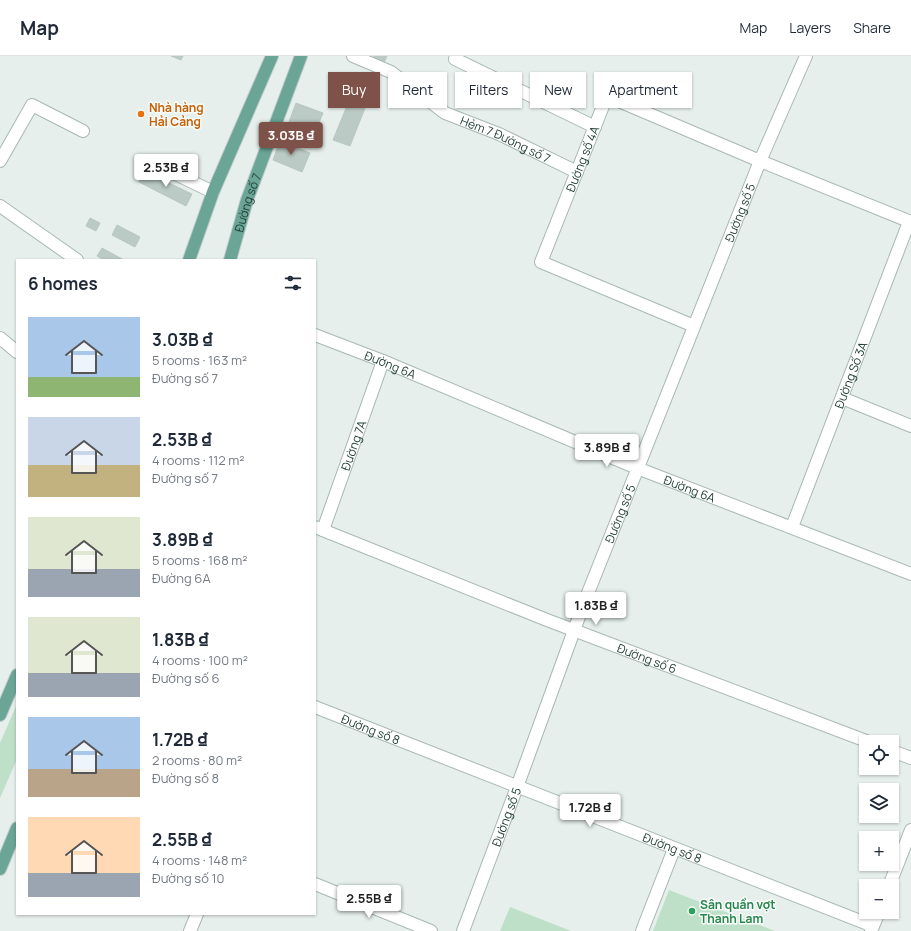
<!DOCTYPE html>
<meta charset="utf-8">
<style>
body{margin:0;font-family:Manrope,sans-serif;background:#f2f2f3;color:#1f2937;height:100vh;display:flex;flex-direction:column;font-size:15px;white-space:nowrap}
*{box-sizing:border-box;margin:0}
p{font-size:13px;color:#747a83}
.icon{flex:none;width:22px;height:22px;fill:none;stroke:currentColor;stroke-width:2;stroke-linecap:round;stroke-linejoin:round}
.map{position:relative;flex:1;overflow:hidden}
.sheet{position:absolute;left:16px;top:203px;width:300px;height:656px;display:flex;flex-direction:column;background:#fff;border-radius:0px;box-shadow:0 1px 3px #0004}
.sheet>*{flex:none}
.guide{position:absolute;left:328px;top:16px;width:380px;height:36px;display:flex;gap:8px}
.buttons{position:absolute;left:859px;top:679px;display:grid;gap:8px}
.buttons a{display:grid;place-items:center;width:40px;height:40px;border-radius:0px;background:#fff;box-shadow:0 1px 3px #0004;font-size:20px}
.price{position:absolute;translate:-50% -34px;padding:0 9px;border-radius:4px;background:#fff;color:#222;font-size:13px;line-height:26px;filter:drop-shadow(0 1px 2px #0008)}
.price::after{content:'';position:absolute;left:50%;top:24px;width:12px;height:9px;margin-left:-6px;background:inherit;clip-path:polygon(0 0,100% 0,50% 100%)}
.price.active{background:#7f5249;color:#fff}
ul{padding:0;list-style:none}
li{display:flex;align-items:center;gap:12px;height:100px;padding:0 12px}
li span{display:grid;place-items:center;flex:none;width:112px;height:80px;border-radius:0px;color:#555}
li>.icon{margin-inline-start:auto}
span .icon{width:48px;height:48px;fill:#fffc;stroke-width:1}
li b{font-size:17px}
h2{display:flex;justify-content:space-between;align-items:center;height:48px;padding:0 12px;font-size:17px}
.tag{padding:0 14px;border-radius:0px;background:#fff;box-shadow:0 1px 3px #0004;font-size:14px;line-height:36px}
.tag.active{background:#7f5249;color:#fff}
header{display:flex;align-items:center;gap:24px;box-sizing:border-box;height:56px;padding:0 20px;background:#fff;border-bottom:1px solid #e0e1e3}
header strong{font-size:19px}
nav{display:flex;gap:22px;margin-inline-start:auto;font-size:14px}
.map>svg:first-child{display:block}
.green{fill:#bfe0c8}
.building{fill:#bbcac4;stroke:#b8c9c2}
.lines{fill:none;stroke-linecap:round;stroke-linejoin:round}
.minor-casing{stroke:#a8b8b2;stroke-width:14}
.major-casing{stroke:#c2cac8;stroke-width:14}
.minor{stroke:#fff;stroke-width:12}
.major{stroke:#6aa596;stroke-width:12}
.food-dot{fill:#e8710a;stroke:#f7fbf9;stroke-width:1.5}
.leisure-dot{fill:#2e9e5b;stroke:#f7fbf9;stroke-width:1.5}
.labels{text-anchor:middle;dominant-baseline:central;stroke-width:3;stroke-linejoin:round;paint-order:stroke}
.food-label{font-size:12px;font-weight:bold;fill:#c56008;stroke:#f7fbf9;text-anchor:start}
.street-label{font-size:12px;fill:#24423a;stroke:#f7fbf9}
.leisure-label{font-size:12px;font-weight:bold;fill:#27864d;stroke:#f7fbf9;text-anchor:start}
</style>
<header>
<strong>Map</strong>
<nav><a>Map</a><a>Layers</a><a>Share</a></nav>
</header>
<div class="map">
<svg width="911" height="875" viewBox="0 0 911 875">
<rect width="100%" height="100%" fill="#e6efeb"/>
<g class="green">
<path d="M17,648V703L0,742V687Z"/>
<path d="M669,834L775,875H653Z"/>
<path d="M510,851L571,875H500Z"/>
</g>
<g class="building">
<path d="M171,0H183L181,4Z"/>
<path d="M374,0H387L384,7L372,3Z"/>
<path d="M351,40L367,47L350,90L333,84Z"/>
<path d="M296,47L323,57L315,76L289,66Z"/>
<path d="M280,85L310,97L302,116L273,104Z"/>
<path d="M144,115L192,138L186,150L139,126Z"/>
<path d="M90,162L100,167L96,175L86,170Z"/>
<path d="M117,169L140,181L135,191L112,179Z"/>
<path d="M102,192L124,204H104L97,200Z"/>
</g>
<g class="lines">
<defs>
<g id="minor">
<path id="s1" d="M353,0L391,16L445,57L499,78L577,116"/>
<path d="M456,0L455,3L595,71"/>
<path d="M0,105L32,49L83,75"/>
<path d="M157,109L213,136"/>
<path d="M0,150L77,204"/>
<path id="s2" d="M694,270L541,206L607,40L760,105L911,166"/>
<path id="s3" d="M315,279L383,305L637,412L911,518"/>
<path d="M0,282L17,296"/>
<path d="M842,342L911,370"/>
<path id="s4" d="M315,471L547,564L869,686"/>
<path id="s5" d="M792,471L909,166"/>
<path id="s6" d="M323,474L383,305"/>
<path id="s7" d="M315,651L873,870"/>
<path d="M892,695L911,702"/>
<path d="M315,828L431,875"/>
<path d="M889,830L911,774"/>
<path d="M190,875L197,858"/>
<path id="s8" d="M463,875L517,731L584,547L760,105L806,0"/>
<path d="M642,875L674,793"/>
<path d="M871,875L879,856"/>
</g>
<g id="major">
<path d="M189,204L213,136L272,0"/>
<path id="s9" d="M230,204L247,144L301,0"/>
<path d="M0,659L17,619"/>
<path d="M0,813L17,772"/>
</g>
</defs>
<use href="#minor" class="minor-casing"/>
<use href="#major" class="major-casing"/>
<use href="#minor" class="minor"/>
<use href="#major" class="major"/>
</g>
<circle class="food-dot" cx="141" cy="58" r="4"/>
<circle class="leisure-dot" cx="692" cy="855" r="4"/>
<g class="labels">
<g class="food-label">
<text x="149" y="51">Nhà hàng<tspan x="149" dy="14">Hải Cảng</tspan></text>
</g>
<g class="street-label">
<text stroke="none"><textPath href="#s1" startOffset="175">Hẻm 7 Đường số 7</textPath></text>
<text stroke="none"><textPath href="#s2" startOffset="277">Đường số 4A</textPath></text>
<text stroke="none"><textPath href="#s9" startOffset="60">Đường số 7</textPath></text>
<text stroke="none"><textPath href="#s8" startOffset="770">Đường số 5</textPath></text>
<text stroke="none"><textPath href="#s3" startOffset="81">Đường 6A</textPath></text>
<text stroke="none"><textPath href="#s5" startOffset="163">Đường Số 3A</textPath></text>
<text stroke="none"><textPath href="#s6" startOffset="90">Đường 7A</textPath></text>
<text stroke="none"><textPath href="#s3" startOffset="405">Đường 6A</textPath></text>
<text stroke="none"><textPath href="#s8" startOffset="446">Đường số 5</textPath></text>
<text stroke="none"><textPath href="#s4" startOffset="357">Đường số 6</textPath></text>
<text stroke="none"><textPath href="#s7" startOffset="60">Đường số 8</textPath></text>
<text stroke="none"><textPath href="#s8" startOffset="122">Đường số 5</textPath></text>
<text stroke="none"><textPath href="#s7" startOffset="384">Đường số 8</textPath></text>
</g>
<g class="leisure-label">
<text x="700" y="848">Sân quần vợt<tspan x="700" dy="14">Thanh Lam</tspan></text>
</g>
</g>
</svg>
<div class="buttons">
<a><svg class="icon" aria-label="locate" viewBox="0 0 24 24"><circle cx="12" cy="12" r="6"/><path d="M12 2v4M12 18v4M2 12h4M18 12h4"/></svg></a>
<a><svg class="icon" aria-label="layers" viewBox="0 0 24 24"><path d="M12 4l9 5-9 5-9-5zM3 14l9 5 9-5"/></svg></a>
<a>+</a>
<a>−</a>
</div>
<b class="price active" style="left:291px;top:100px">3.03B ₫</b>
<b class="price" style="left:166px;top:132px">2.53B ₫</b>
<b class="price" style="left:607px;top:412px">3.89B ₫</b>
<b class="price" style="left:596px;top:570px">1.83B ₫</b>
<b class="price" style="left:590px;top:772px">1.72B ₫</b>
<b class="price" style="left:369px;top:863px">2.55B ₫</b>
<div class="guide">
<a class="tag active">Buy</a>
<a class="tag">Rent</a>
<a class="tag">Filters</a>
<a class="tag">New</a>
<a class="tag">Apartment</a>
</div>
<section class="sheet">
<h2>6 homes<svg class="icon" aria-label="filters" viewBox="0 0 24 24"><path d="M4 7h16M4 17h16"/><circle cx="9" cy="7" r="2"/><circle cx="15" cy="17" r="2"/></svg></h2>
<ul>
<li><span style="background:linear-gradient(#a9c7e8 75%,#8fb573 0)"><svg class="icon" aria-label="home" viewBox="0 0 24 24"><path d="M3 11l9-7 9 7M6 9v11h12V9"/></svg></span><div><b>3.03B ₫</b><p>5 rooms · 163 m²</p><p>Đường số 7</p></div></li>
<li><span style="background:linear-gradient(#c9d6e8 60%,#c2b280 0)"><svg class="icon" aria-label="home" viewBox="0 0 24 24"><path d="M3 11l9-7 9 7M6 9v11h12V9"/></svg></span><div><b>2.53B ₫</b><p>4 rooms · 112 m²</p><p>Đường số 7</p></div></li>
<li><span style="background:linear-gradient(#dfe7d0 65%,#9aa5b1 0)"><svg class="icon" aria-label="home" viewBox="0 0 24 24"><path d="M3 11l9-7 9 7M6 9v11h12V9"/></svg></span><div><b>3.89B ₫</b><p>5 rooms · 168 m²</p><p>Đường 6A</p></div></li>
<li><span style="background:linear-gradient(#dfe7d0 70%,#9aa5b1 0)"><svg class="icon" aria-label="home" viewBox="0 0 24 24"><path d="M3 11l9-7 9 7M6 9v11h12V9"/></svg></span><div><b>1.83B ₫</b><p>4 rooms · 100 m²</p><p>Đường số 6</p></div></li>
<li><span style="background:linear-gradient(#a9c7e8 65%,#b9a48a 0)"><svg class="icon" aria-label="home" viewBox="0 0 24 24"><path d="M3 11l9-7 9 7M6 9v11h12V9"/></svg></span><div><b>1.72B ₫</b><p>2 rooms · 80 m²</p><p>Đường số 8</p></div></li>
<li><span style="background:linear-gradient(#ffd9b3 70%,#9aa5b1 0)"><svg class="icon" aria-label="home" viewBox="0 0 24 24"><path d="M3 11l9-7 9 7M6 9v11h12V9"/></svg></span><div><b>2.55B ₫</b><p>4 rooms · 148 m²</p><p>Đường số 10</p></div></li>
</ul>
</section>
</div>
